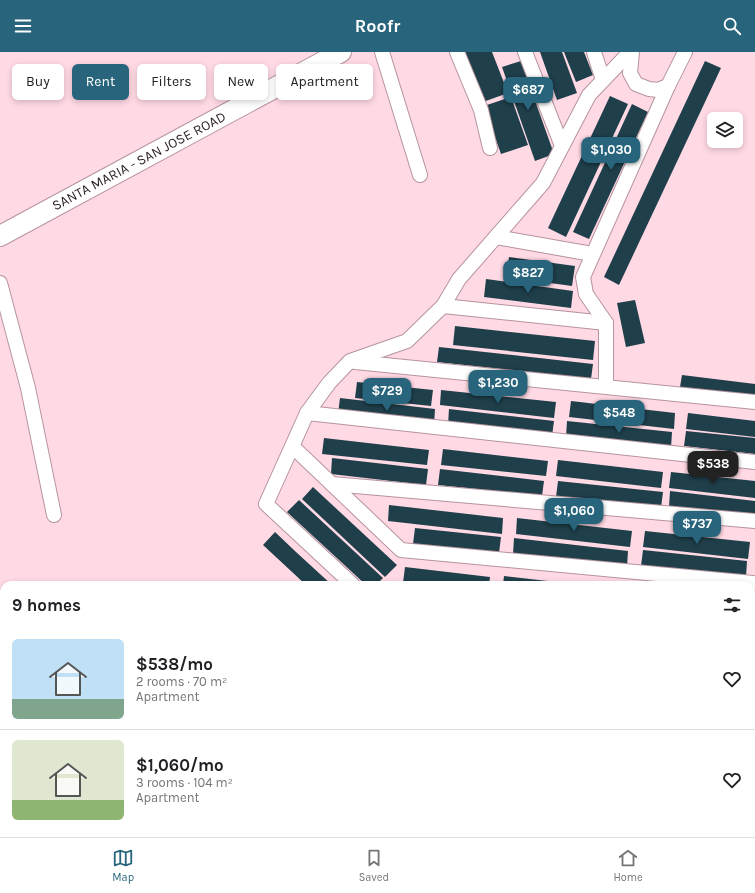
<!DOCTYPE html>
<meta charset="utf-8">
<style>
body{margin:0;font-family:Karla,sans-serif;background:#f6f6f6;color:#202124;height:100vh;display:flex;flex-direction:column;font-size:15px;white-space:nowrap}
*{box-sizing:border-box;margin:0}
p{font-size:13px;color:#757577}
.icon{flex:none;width:22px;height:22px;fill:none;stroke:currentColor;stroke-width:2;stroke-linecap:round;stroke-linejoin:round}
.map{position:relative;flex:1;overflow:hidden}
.details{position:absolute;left:0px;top:529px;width:755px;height:256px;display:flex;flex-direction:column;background:#fff;border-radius:12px 12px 0 0;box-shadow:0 2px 6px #0003}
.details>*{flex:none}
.guide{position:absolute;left:12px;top:12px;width:400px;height:36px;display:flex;gap:8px}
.controls{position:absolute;left:707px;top:60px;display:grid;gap:8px}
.controls a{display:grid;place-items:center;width:36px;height:36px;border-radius:6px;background:#fff;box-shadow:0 2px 6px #0003;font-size:20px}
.price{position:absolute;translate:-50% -34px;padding:0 9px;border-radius:8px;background:#28657c;color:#fff;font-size:13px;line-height:26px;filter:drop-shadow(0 1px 2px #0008)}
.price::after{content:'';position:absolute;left:50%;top:24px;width:12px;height:9px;margin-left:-6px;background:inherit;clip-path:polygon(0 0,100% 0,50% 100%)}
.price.active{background:#222;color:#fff}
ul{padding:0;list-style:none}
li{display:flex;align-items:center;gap:12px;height:100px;padding:0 12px}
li+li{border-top:1px solid #e0e0e0}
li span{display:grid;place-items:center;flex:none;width:112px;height:80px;border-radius:6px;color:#555}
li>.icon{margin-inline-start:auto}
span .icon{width:48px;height:48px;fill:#fffc;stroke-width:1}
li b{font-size:17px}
h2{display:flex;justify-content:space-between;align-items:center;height:48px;padding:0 12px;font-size:17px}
.tag{padding:0 14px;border-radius:6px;background:#fff;box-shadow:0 2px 6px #0003;font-size:14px;line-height:36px}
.tag.active{background:#28657c;color:#fff}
header{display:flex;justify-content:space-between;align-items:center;height:52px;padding:0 12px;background:#28657c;color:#fff;font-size:18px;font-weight:700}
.dock{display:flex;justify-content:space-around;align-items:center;height:56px;border-top:1px solid #e0e0e0;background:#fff;font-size:11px;color:#757577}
.dock a{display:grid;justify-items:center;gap:2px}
.dock .active{color:#28657c}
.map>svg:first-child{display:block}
.building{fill:#1f3f4b}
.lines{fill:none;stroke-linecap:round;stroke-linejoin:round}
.street-casing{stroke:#b6949d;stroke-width:16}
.secondary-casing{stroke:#b6949d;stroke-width:22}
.street{stroke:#fff;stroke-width:14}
.secondary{stroke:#fff;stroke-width:20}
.labels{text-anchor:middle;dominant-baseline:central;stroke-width:4;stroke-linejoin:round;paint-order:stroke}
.street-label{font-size:14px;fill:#2b1e22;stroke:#fff}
</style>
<header><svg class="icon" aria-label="menu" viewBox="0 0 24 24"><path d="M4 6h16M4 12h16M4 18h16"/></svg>Roofr<svg class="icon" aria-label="search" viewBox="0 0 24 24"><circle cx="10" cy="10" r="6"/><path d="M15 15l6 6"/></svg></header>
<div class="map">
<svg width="755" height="785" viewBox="0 0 755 785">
<rect width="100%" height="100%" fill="#ffd9e4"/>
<g class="building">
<path d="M464,0H492L508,41L483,50Z"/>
<path d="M540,0H562L577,41L557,48Z"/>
<path d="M564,0H584L593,23L576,30Z"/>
<path d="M521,9L554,102L535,109L502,15Z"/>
<path d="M705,9L721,16L619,233L604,225Z"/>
<path d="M610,44L628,52L566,185L548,176Z"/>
<path d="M511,45L528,93L501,102L484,54Z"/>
<path d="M632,52L648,60L589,187L573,180Z"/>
<path d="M509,205L575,214L572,234L506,225Z"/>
<path d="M486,227L573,239L571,256L484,245Z"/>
<path d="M635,248L645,291L626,295L617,251Z"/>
<path d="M455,274L595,289L593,308L453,293Z"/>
<path d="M439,295L593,312L591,327L437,310Z"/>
<path d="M682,323L755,332V345L680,335Z"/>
<path d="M357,330L433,338L431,354L355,346Z"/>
<path d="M441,338L556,350L554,366L440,353Z"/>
<path d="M340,346L435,357L434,373L338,362Z"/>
<path d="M571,349L675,361L674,377L569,365Z"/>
<path d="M449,357L554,369L552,384L448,373Z"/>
<path d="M688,361L755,369V385L686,377Z"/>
<path d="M567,369L672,380L671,396L566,385Z"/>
<path d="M686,379L755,386V402L684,394Z"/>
<path d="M324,386L429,398L427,413L322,402Z"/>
<path d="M443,397L548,409L546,424L441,413Z"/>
<path d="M332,406L428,417L426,433L331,422Z"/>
<path d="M558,408L663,420L661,436L556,424Z"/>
<path d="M440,417L544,429L542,444L438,433Z"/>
<path d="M671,420L755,429V446L669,436Z"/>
<path d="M558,429L663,440L661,456L556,445Z"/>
<path d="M313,435L397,513L385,525L302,447Z"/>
<path d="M670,439L755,449V465L669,455Z"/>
<path d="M299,448L383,526L376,533H366L287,460Z"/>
<path d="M389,453L503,466L502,482L388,469Z"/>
<path d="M517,466L632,479L630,495L516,482Z"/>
<path d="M415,476L501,485L499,501L413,492Z"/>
<path d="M645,479L750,490L748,507L643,495Z"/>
<path d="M275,480L296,500L332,533H306L277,506L263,493Z"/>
<path d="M514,486L628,499L627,515L513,502Z"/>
<path d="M643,498L747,509L746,525L641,514Z"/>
<path d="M405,515L490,525L489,533H420L403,531Z"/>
<path d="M504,524L574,532V533H503Z"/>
<path d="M751,608H753L752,623H751Z"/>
</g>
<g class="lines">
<defs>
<g id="street">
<path d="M382,0L420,123"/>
<path d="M457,0L481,58L490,96"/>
<path d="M525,0L562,94"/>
<path d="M594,0L603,28"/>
<path d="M632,0L630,21L636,32L649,37L658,38L668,34"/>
<path d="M496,185L592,202"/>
<path d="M0,231L28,336L54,463"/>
<path d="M443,254L606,271"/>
<path d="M355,310L755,350"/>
<path d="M606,334V271L586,242L583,225L668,34L685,0"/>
<path d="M307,361L755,410"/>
<path d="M293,395L401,498L753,531"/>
<path d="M332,432L755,469"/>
<path d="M353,533L266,452L307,361L329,331L350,309L407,289L443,254L459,227L543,131L589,43L630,0"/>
</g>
<path id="secondary" d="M0,184L341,0"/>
</defs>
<use href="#street" class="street-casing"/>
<use href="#secondary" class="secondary-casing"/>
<use href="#street" class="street"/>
<use href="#secondary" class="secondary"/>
</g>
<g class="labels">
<g class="street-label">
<text transform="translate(139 109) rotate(-28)">SANTA MARIA - SAN JOSE ROAD</text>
</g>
</g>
</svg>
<div class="controls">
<a><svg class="icon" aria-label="layers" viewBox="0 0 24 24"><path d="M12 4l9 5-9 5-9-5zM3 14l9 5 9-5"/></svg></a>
</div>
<b class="price" style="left:528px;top:59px">$687</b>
<b class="price" style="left:611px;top:119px">$1,030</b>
<b class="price" style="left:528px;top:242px">$827</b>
<b class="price" style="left:498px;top:352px">$1,230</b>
<b class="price" style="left:387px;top:360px">$729</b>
<b class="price" style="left:619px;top:382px">$548</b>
<b class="price active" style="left:713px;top:433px">$538</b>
<b class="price" style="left:574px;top:480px">$1,060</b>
<b class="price" style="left:697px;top:493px">$737</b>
<div class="guide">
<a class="tag">Buy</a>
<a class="tag active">Rent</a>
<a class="tag">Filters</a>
<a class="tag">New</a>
<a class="tag">Apartment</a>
</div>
<section class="details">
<h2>9 homes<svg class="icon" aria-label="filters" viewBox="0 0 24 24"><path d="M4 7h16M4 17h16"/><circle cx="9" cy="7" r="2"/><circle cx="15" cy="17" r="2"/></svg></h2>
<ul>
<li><span style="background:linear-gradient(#bfe0f5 75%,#7fa58c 0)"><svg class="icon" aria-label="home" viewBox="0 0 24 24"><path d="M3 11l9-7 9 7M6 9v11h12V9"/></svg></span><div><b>$538/mo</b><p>2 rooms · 70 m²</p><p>Apartment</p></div><svg class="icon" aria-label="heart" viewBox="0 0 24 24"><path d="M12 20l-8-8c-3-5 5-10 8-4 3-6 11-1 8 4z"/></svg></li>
<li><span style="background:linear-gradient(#dfe7d0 75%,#8fb573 0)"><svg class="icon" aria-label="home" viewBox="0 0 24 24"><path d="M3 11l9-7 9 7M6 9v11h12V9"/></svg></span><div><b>$1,060/mo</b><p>3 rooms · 104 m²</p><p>Apartment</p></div><svg class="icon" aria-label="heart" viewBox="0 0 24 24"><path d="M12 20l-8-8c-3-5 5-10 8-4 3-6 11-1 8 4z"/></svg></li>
</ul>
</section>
</div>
<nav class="dock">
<a class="active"><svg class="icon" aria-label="map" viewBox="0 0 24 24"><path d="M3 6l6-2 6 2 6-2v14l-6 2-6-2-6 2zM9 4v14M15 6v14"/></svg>Map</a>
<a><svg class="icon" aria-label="saved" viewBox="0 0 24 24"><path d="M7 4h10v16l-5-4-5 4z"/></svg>Saved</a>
<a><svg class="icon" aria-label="home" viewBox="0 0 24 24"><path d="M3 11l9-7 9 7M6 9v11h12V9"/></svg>Home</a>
</nav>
